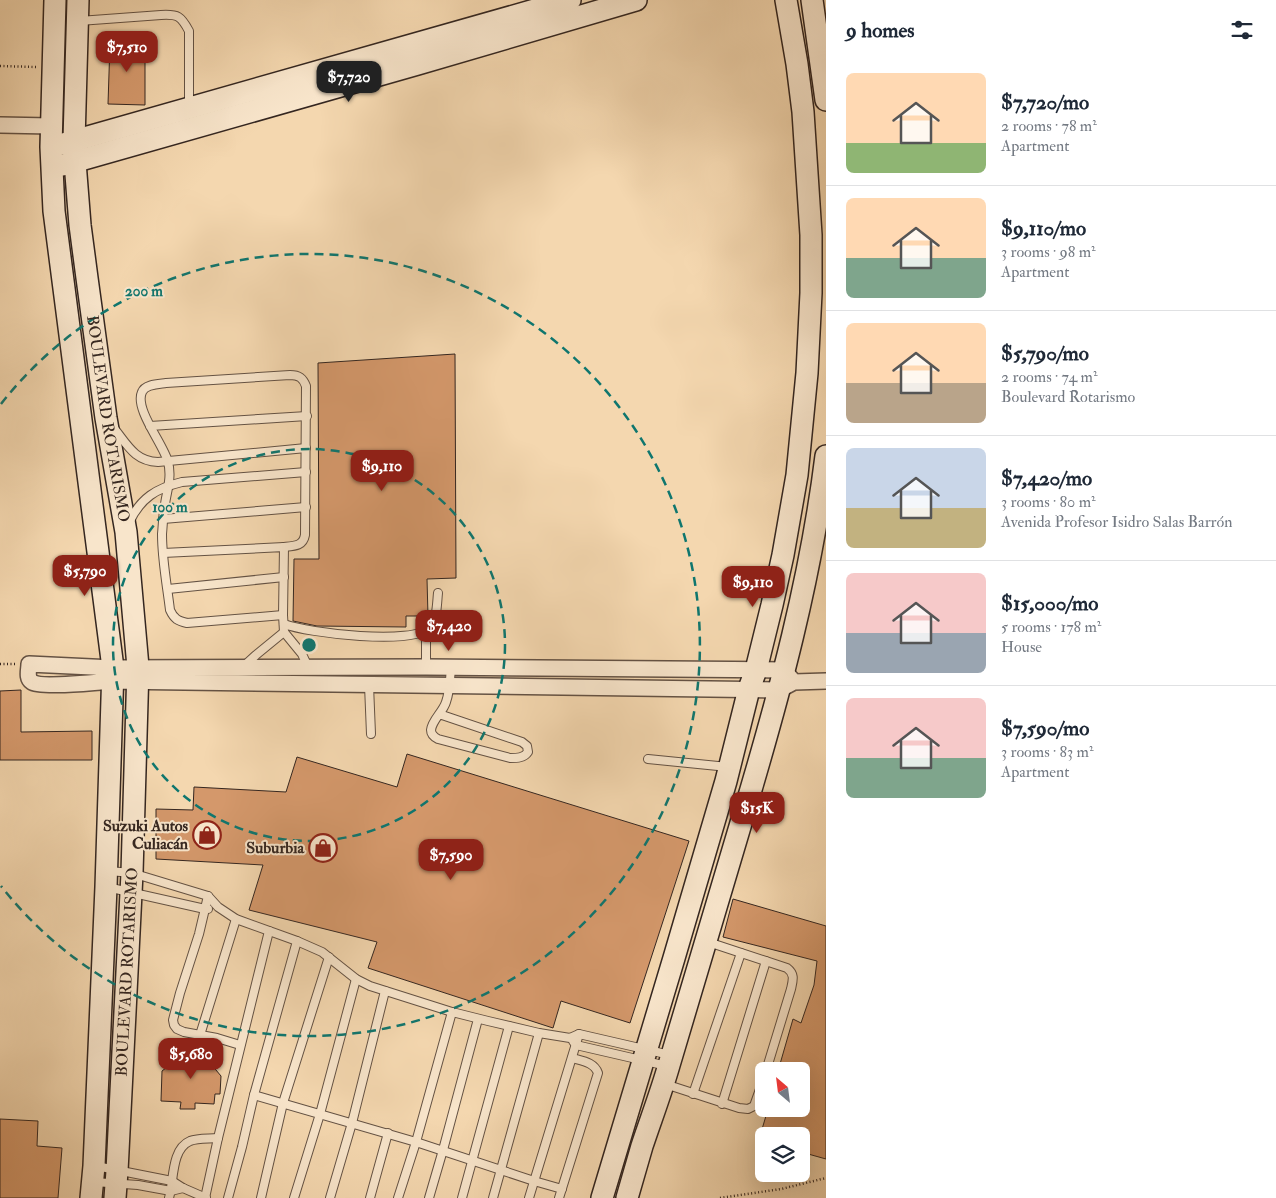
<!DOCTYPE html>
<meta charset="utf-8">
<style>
body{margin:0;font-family:"IM FELL Double Pica",serif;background:#f2f2f3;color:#1f2937;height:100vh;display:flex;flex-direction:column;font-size:19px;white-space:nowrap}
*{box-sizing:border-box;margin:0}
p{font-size:16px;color:#747a83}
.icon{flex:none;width:28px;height:28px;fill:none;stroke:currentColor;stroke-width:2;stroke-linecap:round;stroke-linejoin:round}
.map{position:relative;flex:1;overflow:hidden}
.side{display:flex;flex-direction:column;background:#fff;width:450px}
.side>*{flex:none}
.needle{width:32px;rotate:332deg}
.tools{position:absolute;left:755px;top:1062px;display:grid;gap:10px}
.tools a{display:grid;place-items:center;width:55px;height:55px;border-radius:8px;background:#fff;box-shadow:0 5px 20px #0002;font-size:25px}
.price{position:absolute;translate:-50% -42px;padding:0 11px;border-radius:10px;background:#8f2418;color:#fff;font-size:16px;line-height:32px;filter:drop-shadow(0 1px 2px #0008)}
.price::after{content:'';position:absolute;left:50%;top:30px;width:15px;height:11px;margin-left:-8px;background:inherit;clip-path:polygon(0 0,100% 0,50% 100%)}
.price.current{background:#222;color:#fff}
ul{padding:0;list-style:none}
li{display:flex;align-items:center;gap:15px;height:125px;padding:0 20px}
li+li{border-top:1px solid #e0e1e3}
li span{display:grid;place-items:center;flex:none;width:140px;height:100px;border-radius:8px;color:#555}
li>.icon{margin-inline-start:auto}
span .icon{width:60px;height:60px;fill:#fffc;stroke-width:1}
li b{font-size:21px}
h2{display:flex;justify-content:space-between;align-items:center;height:60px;padding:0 20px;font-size:21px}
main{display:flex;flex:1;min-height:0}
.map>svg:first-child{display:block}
.building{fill:#d4986b;stroke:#342620}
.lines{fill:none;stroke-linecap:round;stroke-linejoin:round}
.lane-casing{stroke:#645244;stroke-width:10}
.street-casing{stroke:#645244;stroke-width:18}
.secondary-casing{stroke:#342620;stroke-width:24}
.path{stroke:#342620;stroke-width:2.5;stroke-dasharray:1 2.5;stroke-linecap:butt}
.lane{stroke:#f8e5cb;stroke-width:8}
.street{stroke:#f8e5cb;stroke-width:15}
.secondary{stroke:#f8e5cb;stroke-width:21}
.ring{fill:none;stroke:#0f766e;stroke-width:2.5;stroke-dasharray:9 6}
.labels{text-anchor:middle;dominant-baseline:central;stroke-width:4;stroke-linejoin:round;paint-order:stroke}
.street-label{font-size:16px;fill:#342620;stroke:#f8e5cb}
.poi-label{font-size:16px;font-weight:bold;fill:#342620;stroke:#f8e5cb;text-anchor:end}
.centre{fill:#0f766e;stroke:#f8e5cb;stroke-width:2.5}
.ring-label{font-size:15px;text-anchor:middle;font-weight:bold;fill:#0f766e;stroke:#f8e5cb;stroke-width:4;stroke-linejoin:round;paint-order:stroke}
</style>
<main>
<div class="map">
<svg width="826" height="1198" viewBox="0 0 826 1198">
<rect width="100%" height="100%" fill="#f4d7af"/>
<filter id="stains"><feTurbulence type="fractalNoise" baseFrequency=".004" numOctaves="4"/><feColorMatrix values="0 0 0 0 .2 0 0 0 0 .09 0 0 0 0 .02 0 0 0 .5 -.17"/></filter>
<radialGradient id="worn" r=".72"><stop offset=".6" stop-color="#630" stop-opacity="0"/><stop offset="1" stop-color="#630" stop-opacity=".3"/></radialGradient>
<g class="building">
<path d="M145,40V105L108,104L110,43Z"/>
<path d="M455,354L456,578L427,579L428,616H406V627L317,626L293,621L294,559H319L318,363Z"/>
<path d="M21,690V732L92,731V760H0V691Z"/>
<path d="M407,754L689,841L630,1023L561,1001L553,1028L368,968L377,942L249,910L263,865L156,859V809L193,810L194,787L286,792L297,757L397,787Z"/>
<path d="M733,899L826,926V1159L801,1152V1136H760L768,1109H801V1071H778L793,1019L801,1023L814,985L817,961L723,937Z"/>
<path d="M184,1046L206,1047L205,1057L221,1076L220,1094H215L214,1104L195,1103V1109H180L181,1102L161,1101L162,1071L184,1054Z"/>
<path d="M0,1119L38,1121L37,1146L62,1148L58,1198H0Z"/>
</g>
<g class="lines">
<defs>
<g id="lane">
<path d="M79,21L161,15C178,14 181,16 189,31V106"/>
<path d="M150,426L307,416"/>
<path d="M113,427C127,444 134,461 158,462L306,448"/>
<path d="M163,519L306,507"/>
<path d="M129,523C140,498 157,488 182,482L306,472"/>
<path d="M163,553L284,547L283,615L284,632L302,654L308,667"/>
<path d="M168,589L284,577"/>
<path d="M283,615L187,623C178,621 174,619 170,610C167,585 162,560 162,534C163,524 163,514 165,504C167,490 172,477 168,462C164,445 134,409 142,392C145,384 159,384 166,383L290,375C299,375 303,378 306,386L305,535C303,546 295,546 284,547"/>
<path d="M284,624C308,633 414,646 431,627C437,620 437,602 438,593"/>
<path d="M244,666L256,655L284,632"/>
<path d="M426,667V631"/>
<path d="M369,685L371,734"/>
<path d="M439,714L522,742L527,746L528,752C524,758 517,758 510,758L438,739C434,737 431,735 431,730C432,720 443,712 446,702C450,691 450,679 451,667"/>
<path d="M648,759L728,767"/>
<path d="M109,871L132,873L208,896L218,907L236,919L297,941L322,952L356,979L370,986L452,1012L488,1021L539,1033L570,1038L579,1034L670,1055"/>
<path d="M107,887L205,909H208"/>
<path d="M208,896L199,934L180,993L173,1020L174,1025L177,1029L184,1032L217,1038L240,1045"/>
<path d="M297,941L254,1095L416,1142L534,1181L562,1189"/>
<path d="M708,942L787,968C795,974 793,980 791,989L766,1071"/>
<path d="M200,1035L236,919"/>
<path d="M573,1041L576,1045L667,1066"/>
<path d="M665,1084L739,1108L748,1109L754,1106L764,1078"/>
<path d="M693,1094L741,953"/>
<path d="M722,1104L766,961"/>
<path d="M96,1166L172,1181L183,1188L206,1198"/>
<path d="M94,1182L138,1185L171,1191L183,1188"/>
<path d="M169,1198C174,1181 171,1149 190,1141C198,1138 209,1139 218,1138"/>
<path d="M205,1198L218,1138L269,931"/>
<path d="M228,1198L242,1147L254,1095"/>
<path d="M261,1198L283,1103L329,957"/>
<path d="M294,1198L320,1114L356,979"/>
<path d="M330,1198L352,1123L385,991"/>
<path d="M370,1198L388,1133"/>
<path d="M398,1198L416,1142L452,1012"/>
<path d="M429,1198L443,1150L478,1019"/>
<path d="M462,1198L509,1026"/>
<path d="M493,1198L539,1033"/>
<path d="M529,1198L579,1034"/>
<path d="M559,1198L598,1073C594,1062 582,1061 572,1058"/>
</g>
<g id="street">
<path d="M0,125L51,126"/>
<path d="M794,682L784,670L426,667L113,668L29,664C29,670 26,678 32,682C40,688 100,682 113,681L779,690L794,682L826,681"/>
</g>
<g id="secondary">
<path d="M55,0L51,147L54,211L113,668L106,887L94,1166L91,1198"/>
<path id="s1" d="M78,0L74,141L75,162L80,225L87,278L106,418L126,532L138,667L132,873L117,1171L115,1198"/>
<path d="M812,0L826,100"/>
<path d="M63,144L570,0"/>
<path d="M63,165L418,64L636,0"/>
<path d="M602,1198L674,958L726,781L749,689L756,670L772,605L783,555L797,475L807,373L811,293V235L803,112L797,64L786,0"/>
<path d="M627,1198C632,1181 637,1163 642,1146C651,1119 661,1093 669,1065C694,981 719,897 744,813C779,696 811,578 826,456"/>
</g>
</defs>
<use href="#lane" class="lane-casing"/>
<use href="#street" class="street-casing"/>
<use href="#secondary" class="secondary-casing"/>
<g class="path">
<path d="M0,66L36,67"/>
<path d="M0,664H16"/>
<path d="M720,1198L781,1189L826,1178"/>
</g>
<use href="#lane" class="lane"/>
<use href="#street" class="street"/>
<use href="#secondary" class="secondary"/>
</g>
<g class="ring">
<circle cx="309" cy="645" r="196"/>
<path d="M1 404A391 391 0 1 1 1 886"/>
</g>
<defs>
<symbol id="shop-ring" viewBox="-11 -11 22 22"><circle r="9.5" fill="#f8e5cb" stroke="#8f2418" stroke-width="1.5"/><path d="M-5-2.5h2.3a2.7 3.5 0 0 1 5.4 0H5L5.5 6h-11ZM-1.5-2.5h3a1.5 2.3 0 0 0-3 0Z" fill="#8f2418"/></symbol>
</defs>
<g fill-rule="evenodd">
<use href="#shop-ring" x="191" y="819" width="32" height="32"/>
<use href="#shop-ring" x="307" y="832" width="32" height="32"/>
</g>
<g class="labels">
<g class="street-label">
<text stroke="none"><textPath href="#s1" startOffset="421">BOULEVARD ROTARISMO</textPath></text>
<text transform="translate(127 972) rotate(-87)">BOULEVARD ROTARISMO</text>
</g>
<g class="poi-label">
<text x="188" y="826">Suzuki Autos<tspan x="188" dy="18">Culiacán</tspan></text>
<text x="304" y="848">Suburbia</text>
</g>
</g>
<circle cx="309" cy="645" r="8" class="centre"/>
<g class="ring-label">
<text x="144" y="296">200 m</text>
<text x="170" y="512">100 m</text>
</g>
<rect width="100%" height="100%" filter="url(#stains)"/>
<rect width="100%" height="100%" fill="url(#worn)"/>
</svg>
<div class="tools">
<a><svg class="needle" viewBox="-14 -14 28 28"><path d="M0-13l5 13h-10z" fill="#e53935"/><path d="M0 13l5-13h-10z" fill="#747a83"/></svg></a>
<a><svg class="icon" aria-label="layers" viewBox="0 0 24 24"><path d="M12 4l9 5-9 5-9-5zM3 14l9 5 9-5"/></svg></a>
</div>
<b class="price" style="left:127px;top:73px">$7,510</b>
<b class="price current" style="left:349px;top:103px">$7,720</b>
<b class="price" style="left:382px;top:492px">$9,110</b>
<b class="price" style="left:85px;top:597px">$5,790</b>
<b class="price" style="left:753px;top:608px">$9,110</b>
<b class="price" style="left:449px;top:652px">$7,420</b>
<b class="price" style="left:757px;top:834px">$15K</b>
<b class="price" style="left:451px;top:881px">$7,590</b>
<b class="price" style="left:191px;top:1080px">$5,680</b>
</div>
<section class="side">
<h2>9 homes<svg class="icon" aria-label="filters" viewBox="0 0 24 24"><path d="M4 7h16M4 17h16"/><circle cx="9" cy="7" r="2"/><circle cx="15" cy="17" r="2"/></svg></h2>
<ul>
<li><span style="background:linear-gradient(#ffd9b3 70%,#8fb573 0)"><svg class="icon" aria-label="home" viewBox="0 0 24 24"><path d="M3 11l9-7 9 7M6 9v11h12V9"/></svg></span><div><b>$7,720/mo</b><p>2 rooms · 78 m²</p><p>Apartment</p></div></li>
<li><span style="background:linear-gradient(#ffd9b3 60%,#7fa58c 0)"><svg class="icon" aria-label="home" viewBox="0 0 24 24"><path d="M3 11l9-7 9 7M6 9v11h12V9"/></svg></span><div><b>$9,110/mo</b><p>3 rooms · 98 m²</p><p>Apartment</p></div></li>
<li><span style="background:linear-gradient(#ffd9b3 60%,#b9a48a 0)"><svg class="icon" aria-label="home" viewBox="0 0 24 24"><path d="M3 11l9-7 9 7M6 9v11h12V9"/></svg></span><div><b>$5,790/mo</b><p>2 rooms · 74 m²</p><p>Boulevard Rotarismo</p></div></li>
<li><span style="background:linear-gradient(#c9d6e8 60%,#c2b280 0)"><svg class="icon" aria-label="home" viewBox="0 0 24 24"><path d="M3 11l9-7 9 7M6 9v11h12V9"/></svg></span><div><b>$7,420/mo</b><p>3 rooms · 80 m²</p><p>Avenida Profesor Isidro Salas Barrón</p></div></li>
<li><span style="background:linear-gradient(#f6c9c9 60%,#9aa5b1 0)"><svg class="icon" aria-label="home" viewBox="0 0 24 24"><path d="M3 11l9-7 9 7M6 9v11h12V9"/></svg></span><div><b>$15,000/mo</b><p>5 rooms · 178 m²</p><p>House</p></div></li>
<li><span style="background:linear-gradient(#f6c9c9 60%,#7fa58c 0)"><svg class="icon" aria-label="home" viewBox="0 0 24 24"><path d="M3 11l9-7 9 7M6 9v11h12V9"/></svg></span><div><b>$7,590/mo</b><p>3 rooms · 83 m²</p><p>Apartment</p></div></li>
</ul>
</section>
</main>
